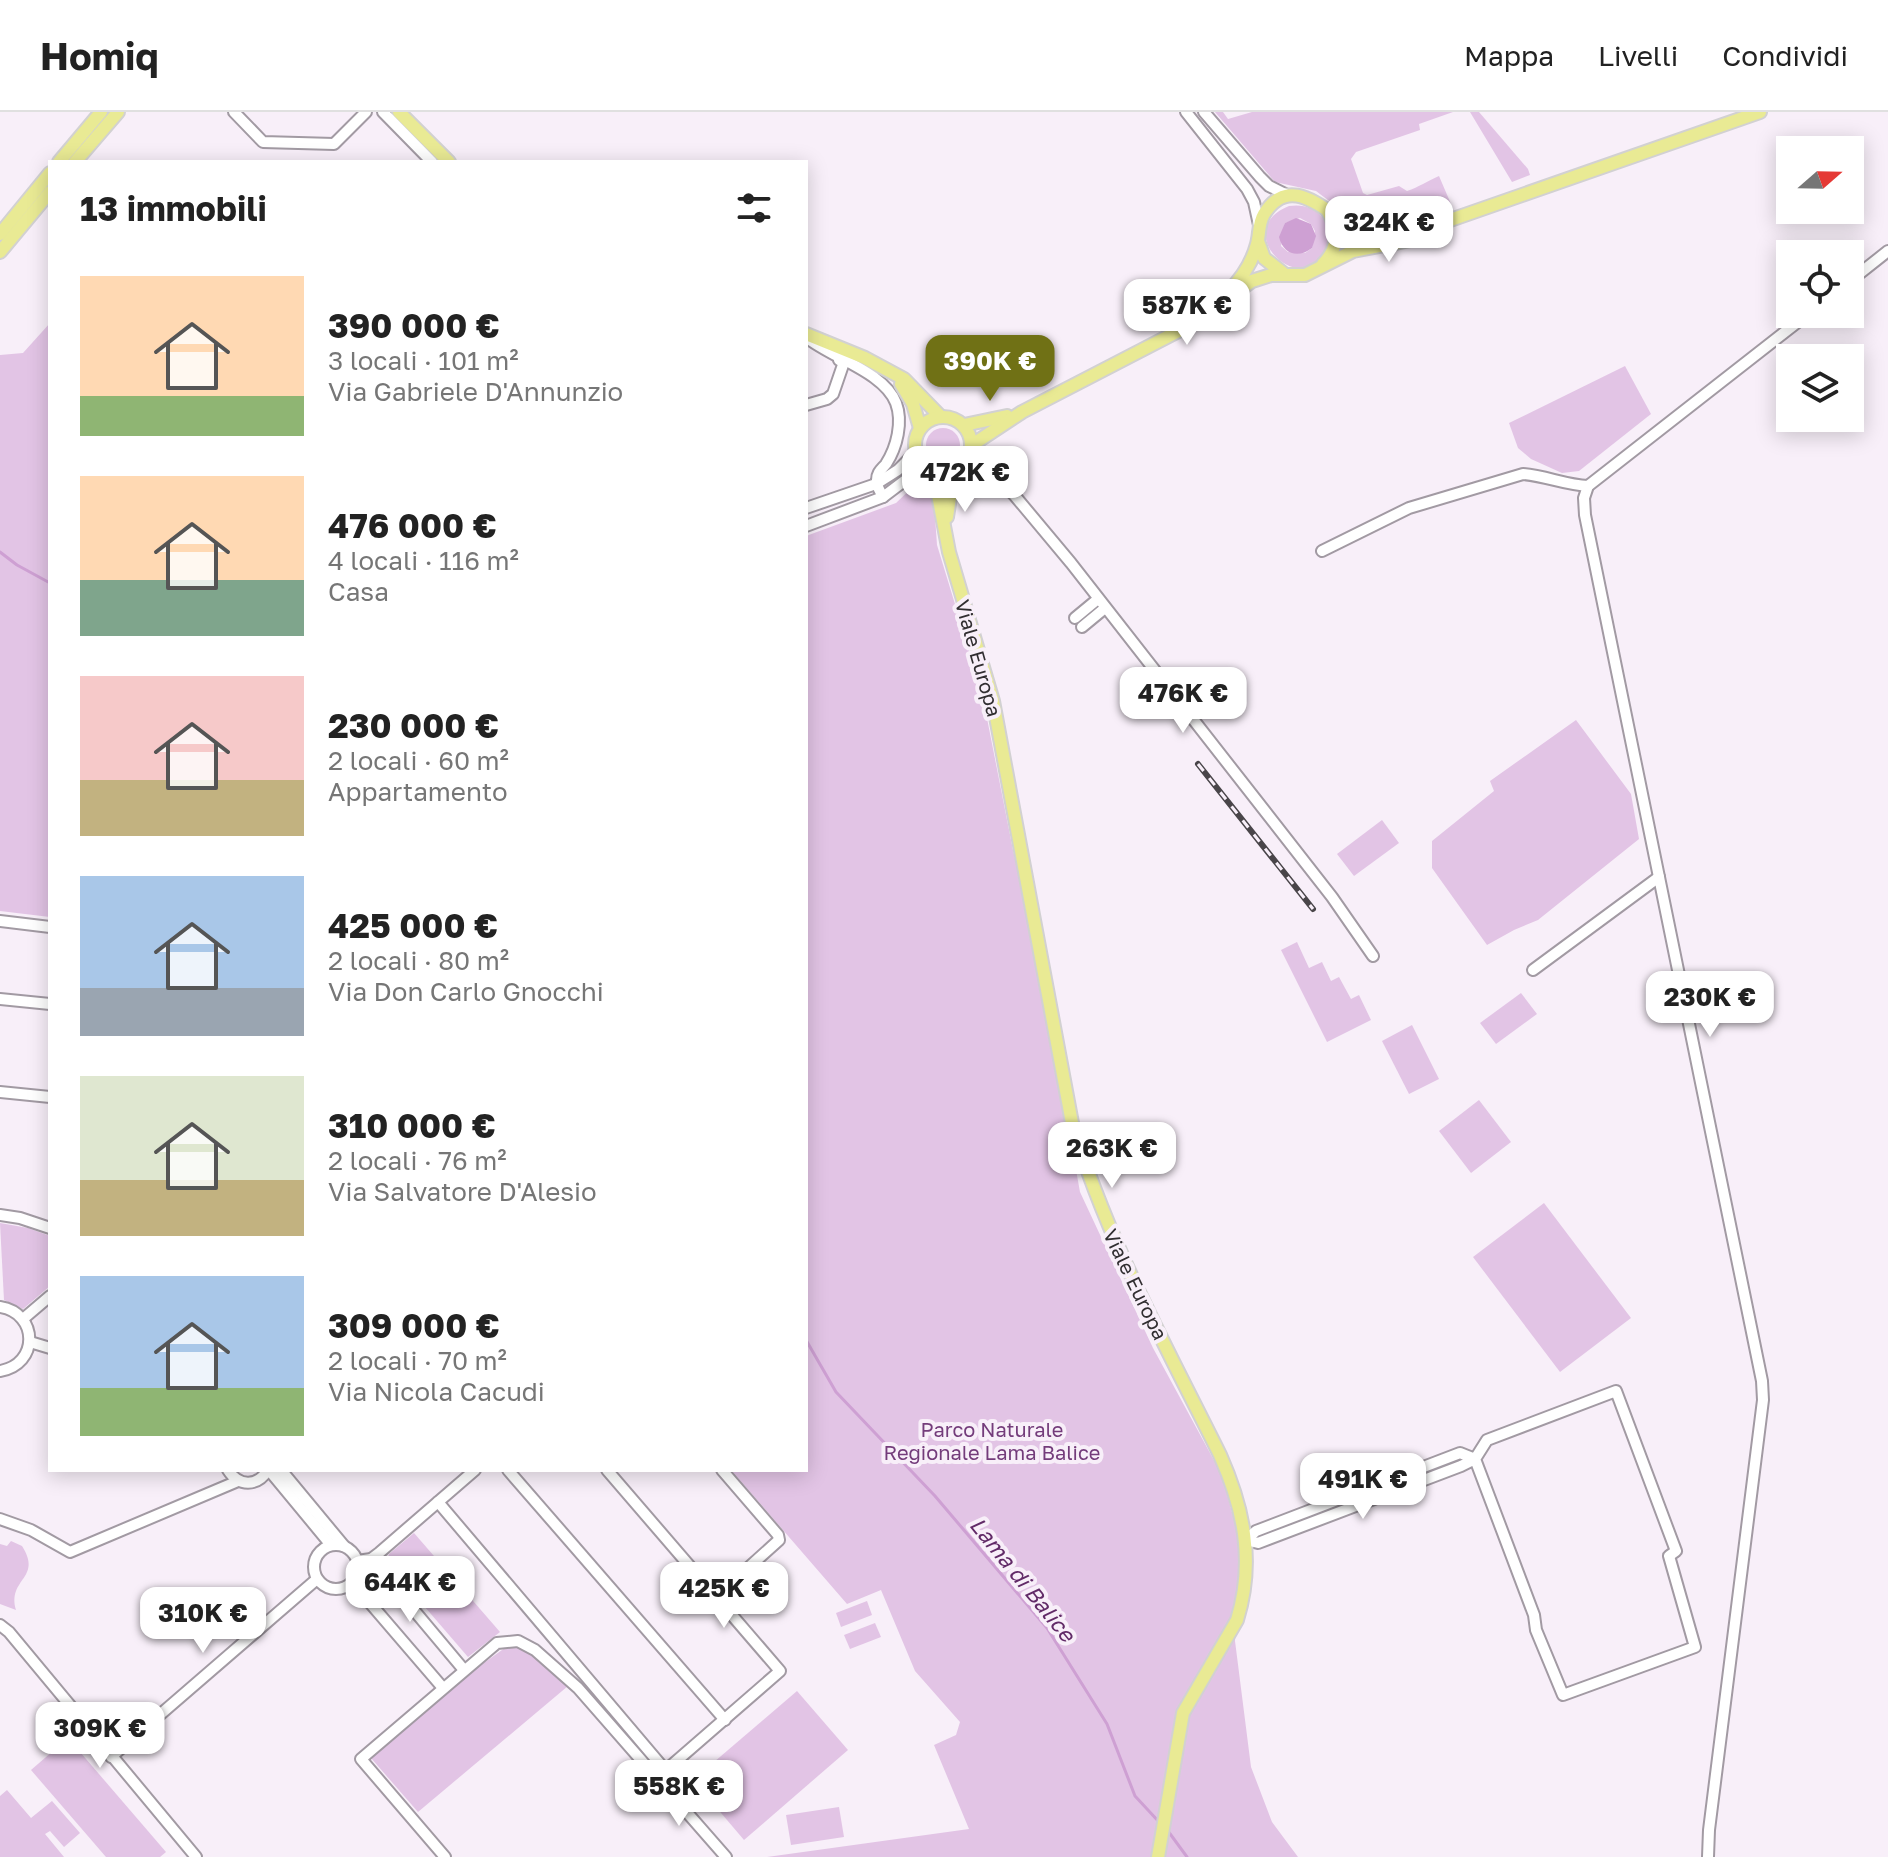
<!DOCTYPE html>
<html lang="it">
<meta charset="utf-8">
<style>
body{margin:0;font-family:"Golos Text",sans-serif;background:#f6f6f6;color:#222;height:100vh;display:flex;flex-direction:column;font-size:30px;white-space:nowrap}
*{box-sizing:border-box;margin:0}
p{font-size:26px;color:#767676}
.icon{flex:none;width:44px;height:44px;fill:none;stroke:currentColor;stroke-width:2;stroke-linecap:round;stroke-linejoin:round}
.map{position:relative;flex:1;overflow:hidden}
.side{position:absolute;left:48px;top:48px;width:760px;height:1312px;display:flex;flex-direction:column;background:#fff;border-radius:0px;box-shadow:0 4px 20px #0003}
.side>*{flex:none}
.needle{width:52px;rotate:70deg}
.buttons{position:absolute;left:1776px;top:24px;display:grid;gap:16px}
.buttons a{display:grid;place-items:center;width:88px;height:88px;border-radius:0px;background:#fff;box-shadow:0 4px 20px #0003;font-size:40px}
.price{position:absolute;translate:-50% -68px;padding:0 18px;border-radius:16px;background:#fff;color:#222;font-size:26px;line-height:52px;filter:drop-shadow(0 2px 4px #0008)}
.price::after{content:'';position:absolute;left:50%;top:48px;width:24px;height:18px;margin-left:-12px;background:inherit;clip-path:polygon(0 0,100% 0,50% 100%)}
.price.active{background:#707115;color:#fff}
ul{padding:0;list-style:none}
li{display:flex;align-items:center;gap:24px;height:200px;padding:0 32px}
li span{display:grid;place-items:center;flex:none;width:224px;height:160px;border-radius:0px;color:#555}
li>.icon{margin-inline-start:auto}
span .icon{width:96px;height:96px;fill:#fffc;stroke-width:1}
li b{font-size:34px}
h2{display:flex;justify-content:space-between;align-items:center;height:96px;padding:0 32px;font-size:34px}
header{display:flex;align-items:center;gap:48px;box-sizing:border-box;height:112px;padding:0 40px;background:#fff;border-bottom:2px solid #e0e0e0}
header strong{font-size:38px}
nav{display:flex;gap:44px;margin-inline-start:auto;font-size:28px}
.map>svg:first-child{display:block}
.green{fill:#e2c4e5;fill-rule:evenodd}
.water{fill:#cea0d3}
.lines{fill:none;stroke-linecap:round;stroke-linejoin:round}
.stream{stroke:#cea0d3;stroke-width:3}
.minor-casing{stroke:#a29aa3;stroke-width:14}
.major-casing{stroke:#d2d1d2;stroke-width:16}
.minor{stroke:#fff;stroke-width:10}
.major{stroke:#e9ea94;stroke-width:12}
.rail-casing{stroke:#494549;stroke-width:6}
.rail{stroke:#f8eff9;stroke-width:3;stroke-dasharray:9;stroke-linecap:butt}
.labels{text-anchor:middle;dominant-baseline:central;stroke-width:8;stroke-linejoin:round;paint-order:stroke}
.street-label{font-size:20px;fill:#312e31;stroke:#f8eff9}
.park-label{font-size:20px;fill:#743c7b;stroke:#f8eff9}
.water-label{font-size:22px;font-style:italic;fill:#622b68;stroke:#f8eff9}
</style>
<header>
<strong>Homiq</strong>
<nav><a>Mappa</a><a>Livelli</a><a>Condividi</a></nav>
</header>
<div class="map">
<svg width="1888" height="1745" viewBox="0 0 1888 1745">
<rect width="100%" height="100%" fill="#f8eff9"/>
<g class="green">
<path d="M1215,0H1223L1228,7L1252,0H1453L1419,12L1420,18L1356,40L1351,47L1363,81L1367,83L1399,74L1407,79C1419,75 1427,69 1439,64L1451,92L1395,114L1379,115L1357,110L1316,79L1275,70Z"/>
<path d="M1470,0H1479L1528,57L1530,63L1512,70Z"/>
<path d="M1289,94C1302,92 1315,95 1323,106C1329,115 1330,127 1326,136C1304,191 1227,119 1289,94ZM1300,106L1311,112L1315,119L1312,136L1305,141L1288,140L1281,134L1285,111Z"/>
<path d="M50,211V805L0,799V243L23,241Z"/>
<path d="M1625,254L1651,302L1579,359L1562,361L1531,347L1518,336L1509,311Z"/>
<circle cx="943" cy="333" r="17"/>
<path d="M922,366L933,375L937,433L982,581L1013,738L1033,818L1080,1080L1153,1236L1222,1363L1240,1430L1235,1529L1251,1655L1272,1710L1298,1745H767L969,1717L934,1633L956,1623L960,1610L915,1559L881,1478L847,1492L731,1358H806V424L896,391Z"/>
<path d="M1576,608L1631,682L1639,727L1538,808L1514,818L1487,833L1432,756V729L1494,679L1490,669Z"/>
<path d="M1382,708L1399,731L1354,764L1337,742Z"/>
<path d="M1297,830L1309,856L1322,850L1331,869L1339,865L1351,887L1359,883L1371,908L1327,930L1281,838Z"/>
<path d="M1521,881L1537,902L1496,932L1480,911Z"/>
<path d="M1412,913L1439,967L1409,982L1382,929Z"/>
<path d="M1479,988L1511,1030L1471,1061L1439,1019Z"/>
<path d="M1544,1091L1631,1206L1560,1260L1473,1145Z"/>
<path d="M0,1111L28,1116L50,1124V1174L23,1197L4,1188Z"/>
<path d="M414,1421L500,1520L468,1545L387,1451L389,1442Z"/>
<path d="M11,1429L22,1434C43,1467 7,1466 16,1498L0,1492V1432L7,1434Z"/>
<path d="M867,1489L872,1503L841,1515L836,1501Z"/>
<path d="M875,1511L881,1525L850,1537L844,1523Z"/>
<path d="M509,1533L529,1539L568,1574L418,1700L371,1646L474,1558Z"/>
<path d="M797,1579L848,1638L744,1728L693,1668Z"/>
<path d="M68,1626L166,1740L160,1745H106L31,1658Z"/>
<path d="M7,1678L31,1706L52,1689L80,1721L64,1735L50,1719L45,1722L64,1745H0V1684Z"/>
<path d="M839,1695L844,1725L791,1733L786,1703Z"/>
</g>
<path class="water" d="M1296,106L1311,112L1316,124L1312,136C1298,147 1283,142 1279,125L1285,111Z"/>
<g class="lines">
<g class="stream">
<path d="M0,440L17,453L50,471"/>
<path d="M806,1228L836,1280L935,1384L1047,1516L1107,1612L1135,1684L1160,1711"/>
<path d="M1168,1719L1187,1745"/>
</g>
<defs>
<g id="minor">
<path d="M234,0L263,30L334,32L366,0"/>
<path d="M383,0L432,50"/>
<path d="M1186,0L1247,77L1254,90L1259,113"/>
<path d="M1204,0L1260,65L1269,74L1289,84"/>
<path d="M1850,169L1888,139"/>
<path d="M806,225C832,246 884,260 896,291C903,310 897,335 886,352C882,357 877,360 877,368C876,374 880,379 883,385"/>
<path d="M806,293L827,287L833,282L844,250L839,248"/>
<path d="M971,338L1015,384L1071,451L1332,785L1373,844"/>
<path d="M961,355L1002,376"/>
<path d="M806,396L876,372L898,358L916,340"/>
<path d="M806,414L883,385L924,354"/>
<path d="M1322,439L1409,396L1523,362C1546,364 1566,373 1588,374"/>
<path d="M1075,506L1098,487"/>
<path d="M1082,515L1105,496"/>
<path d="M0,809L50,815"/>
<path d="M1533,858L1659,765"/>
<path d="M0,887L50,892"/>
<path d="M0,980L50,985"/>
<path d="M0,1103L20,1106L50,1116"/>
<path d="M0,1195C39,1201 39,1253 0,1259"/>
<path d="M23,1207L50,1184"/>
<path d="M30,1230L50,1236"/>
<path d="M228,1358C239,1375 257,1375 268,1358"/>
<path d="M269,1358L331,1433"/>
<path d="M281,1358L344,1434"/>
<path d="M508,1358L725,1608"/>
<path d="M607,1358L780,1559L658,1665"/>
<path d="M438,1390L666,1659"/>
<path d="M0,1407L31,1418L70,1440L238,1369"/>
<path d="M1246,1428L1258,1431L1461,1354L1475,1347L1487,1328L1616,1279L1676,1439L1669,1444L1695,1535L1563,1583L1536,1518L1534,1503L1475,1347"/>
<path d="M1246,1428L1256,1419L1460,1341L1475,1347"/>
<circle cx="336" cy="1455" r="22"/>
<path d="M371,1447L464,1558"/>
<path d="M357,1449L371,1447L379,1441L475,1358"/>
<path d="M352,1470L443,1576"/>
<path d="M716,1485L779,1428L778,1423L722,1358"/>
<path d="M0,1513L9,1520L196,1745"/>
<path d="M111,1645L317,1467"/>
<path d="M445,1745L361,1647L497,1531L518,1529L535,1538L578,1576L726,1745"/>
<path d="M1708,1745L1709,1718L1763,1288L1762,1269L1585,403L1584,386L1588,374L1808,202"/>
</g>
<g id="major">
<path d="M399,0L449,50"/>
<path d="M59,50L101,0"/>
<path d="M75,50L118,0"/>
<path d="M0,122L50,61"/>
<path d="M1258,129L1264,146L1283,161"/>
<path d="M0,140L50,80"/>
<path d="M1323,152C1338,137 1340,118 1328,100"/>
<path d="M1229,179C1242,166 1252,151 1257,132C1260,122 1258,112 1264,102C1294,54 1333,112 1366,119C1388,124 1411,115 1433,113"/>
<path d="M806,222L865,246L904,267L940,304"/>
<path d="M901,272L913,292L920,316"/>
<circle cx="943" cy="333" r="28"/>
<path d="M964,313L1007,304"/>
<path d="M972,333L1022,300L1194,211L1252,169L1271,163H1305L1353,139L1416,127L1436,113L1760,0"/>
<path d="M928,357L935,367L949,440L993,589L1072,1011C1107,1128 1166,1234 1220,1343C1244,1397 1255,1450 1237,1508L1183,1601L1158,1745"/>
<path d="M947,405L954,359"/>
</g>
</defs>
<use href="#minor" class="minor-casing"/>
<use href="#major" class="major-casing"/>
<use href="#minor" class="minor"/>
<use href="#major" class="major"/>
<defs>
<path id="rail" d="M1198,652L1313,797"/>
</defs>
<use href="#rail" class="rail-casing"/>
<use href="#rail" class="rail"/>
</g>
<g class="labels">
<g class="street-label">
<text transform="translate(979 546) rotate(74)">Viale Europa</text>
<text transform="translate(1136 1172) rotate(64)">Viale Europa</text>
</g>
<g class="park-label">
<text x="992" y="1317">Parco Naturale<tspan x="992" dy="23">Regionale Lama Balice</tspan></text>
</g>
<g class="water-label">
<text transform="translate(1023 1467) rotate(51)">Lama di Balice</text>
</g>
</g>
</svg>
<div class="buttons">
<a><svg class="needle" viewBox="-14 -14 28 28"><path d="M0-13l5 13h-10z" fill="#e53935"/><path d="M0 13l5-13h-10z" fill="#767676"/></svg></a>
<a><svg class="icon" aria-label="locate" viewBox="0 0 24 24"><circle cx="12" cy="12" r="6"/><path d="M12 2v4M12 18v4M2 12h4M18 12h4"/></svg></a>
<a><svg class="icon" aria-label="layers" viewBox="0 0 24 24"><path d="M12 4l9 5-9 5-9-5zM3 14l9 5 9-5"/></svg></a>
</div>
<b class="price" style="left:1389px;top:152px">324K €</b>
<b class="price" style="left:1187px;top:235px">587K €</b>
<b class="price active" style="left:990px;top:291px">390K €</b>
<b class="price" style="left:965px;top:402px">472K €</b>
<b class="price" style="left:1183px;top:623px">476K €</b>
<b class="price" style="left:1710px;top:927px">230K €</b>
<b class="price" style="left:1112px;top:1078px">263K €</b>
<b class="price" style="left:1363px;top:1409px">491K €</b>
<b class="price" style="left:410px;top:1512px">644K €</b>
<b class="price" style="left:724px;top:1518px">425K €</b>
<b class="price" style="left:203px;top:1543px">310K €</b>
<b class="price" style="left:100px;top:1658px">309K €</b>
<b class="price" style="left:679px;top:1716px">558K €</b>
<section class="side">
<h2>13 immobili<svg class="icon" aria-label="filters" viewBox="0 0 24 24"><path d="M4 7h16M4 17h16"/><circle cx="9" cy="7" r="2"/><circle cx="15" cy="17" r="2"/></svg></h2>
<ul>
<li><span style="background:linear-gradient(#ffd9b3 75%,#8fb573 0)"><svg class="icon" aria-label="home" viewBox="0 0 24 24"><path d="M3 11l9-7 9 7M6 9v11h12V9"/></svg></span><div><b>390 000 €</b><p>3 locali · 101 m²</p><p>Via Gabriele D'Annunzio</p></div></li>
<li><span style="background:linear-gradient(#ffd9b3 65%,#7fa58c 0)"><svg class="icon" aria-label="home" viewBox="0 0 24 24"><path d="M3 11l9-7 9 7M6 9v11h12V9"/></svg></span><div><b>476 000 €</b><p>4 locali · 116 m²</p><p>Casa</p></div></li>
<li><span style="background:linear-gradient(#f6c9c9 65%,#c2b280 0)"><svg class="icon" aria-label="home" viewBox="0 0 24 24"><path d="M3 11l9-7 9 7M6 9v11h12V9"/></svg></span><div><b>230 000 €</b><p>2 locali · 60 m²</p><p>Appartamento</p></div></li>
<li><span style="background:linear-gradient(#a9c7e8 70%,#9aa5b1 0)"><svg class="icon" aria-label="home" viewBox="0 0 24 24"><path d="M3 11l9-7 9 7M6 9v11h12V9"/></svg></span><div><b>425 000 €</b><p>2 locali · 80 m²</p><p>Via Don Carlo Gnocchi</p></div></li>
<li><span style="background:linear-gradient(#dfe7d0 65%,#c2b280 0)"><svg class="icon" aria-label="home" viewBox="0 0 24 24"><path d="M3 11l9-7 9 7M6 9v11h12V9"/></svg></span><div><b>310 000 €</b><p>2 locali · 76 m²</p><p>Via Salvatore D'Alesio</p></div></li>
<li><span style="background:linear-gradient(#a9c7e8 70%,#8fb573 0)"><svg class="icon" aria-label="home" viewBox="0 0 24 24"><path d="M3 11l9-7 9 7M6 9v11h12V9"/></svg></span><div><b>309 000 €</b><p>2 locali · 70 m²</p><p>Via Nicola Cacudi</p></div></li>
</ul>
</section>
</div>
